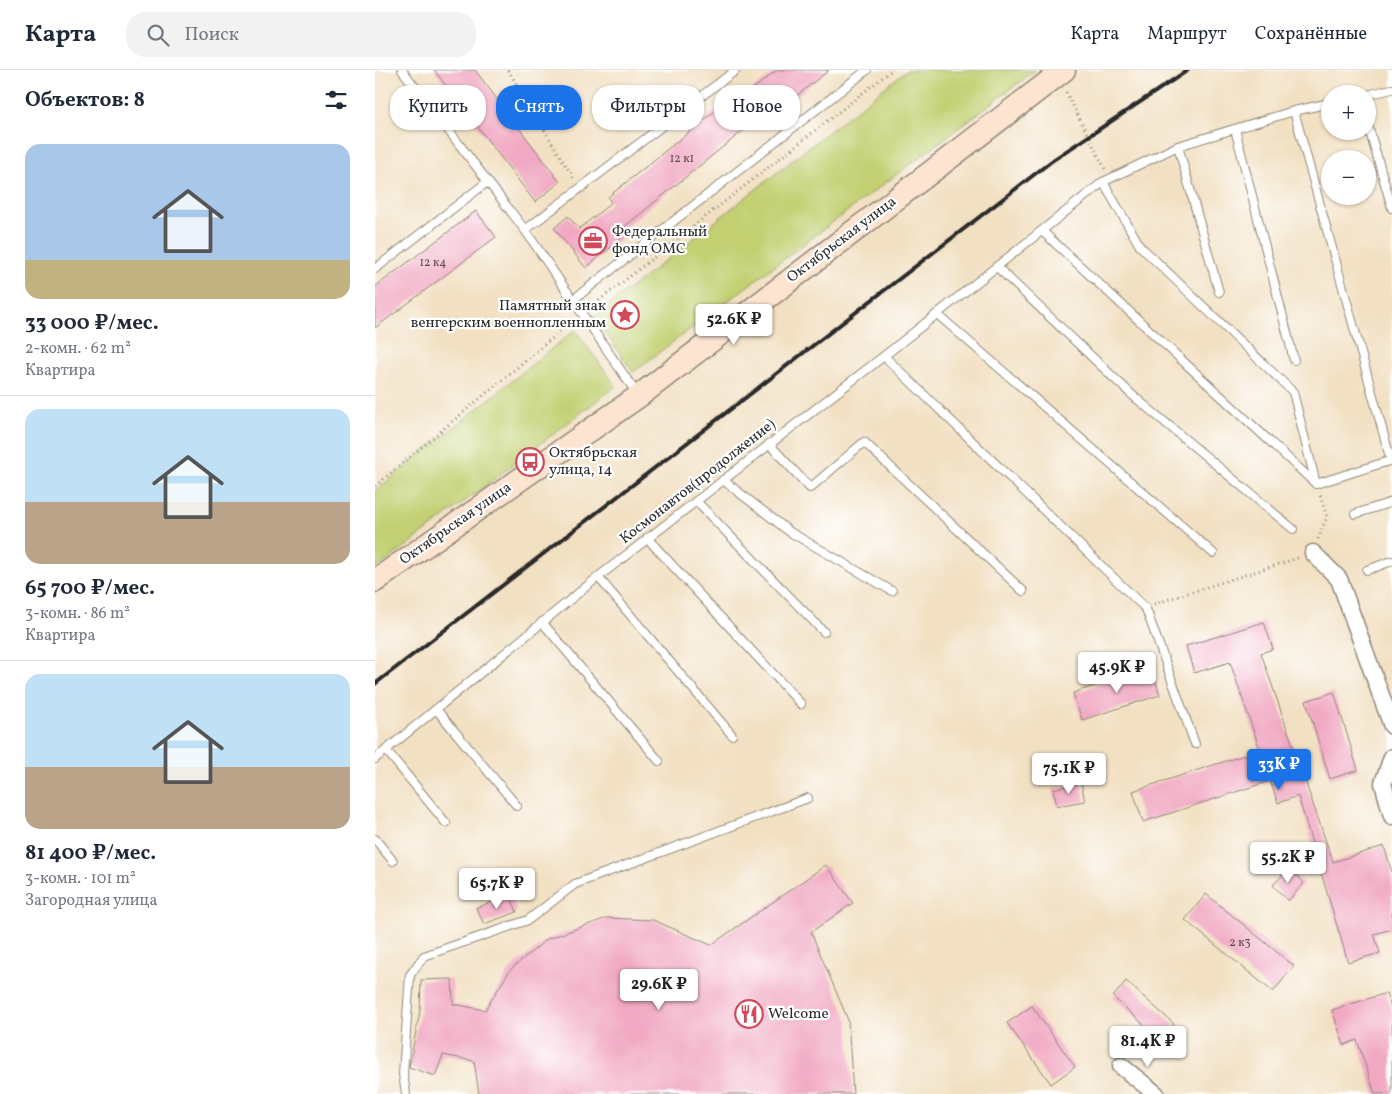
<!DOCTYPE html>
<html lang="ru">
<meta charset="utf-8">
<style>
body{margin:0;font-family:Vollkorn,serif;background:#f2f2f3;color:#1f2937;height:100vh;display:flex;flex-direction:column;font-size:19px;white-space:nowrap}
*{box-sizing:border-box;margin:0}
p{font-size:16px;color:#747a83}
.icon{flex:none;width:28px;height:28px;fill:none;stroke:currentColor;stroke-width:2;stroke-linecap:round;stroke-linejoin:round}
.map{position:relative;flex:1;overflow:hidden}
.side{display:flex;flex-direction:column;background:#fff;width:375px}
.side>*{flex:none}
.top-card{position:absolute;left:15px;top:15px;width:475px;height:45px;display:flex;gap:10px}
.buttons{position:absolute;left:946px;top:15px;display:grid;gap:10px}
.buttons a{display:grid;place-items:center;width:55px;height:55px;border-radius:50%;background:#fff;box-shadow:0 1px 4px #0004;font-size:25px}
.price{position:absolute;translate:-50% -42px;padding:0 11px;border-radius:5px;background:#fff;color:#222;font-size:16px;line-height:32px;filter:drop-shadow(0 1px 2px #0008)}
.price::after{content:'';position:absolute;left:50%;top:30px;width:15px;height:11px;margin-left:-8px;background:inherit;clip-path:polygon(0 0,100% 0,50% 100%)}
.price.selected{background:#1a73e8;color:#fff}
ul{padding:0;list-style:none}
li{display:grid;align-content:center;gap:10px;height:265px;padding:0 25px}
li+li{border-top:1px solid #e0e1e3}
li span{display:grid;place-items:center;height:155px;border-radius:15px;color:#555}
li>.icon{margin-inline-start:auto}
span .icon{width:90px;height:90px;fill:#fffc;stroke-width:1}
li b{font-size:21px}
h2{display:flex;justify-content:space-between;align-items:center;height:60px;padding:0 25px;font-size:21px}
.chip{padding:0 18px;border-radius:20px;background:#fff;box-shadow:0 1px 4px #0004;font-size:18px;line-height:45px}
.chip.selected{background:#1a73e8;color:#fff}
header{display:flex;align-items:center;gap:30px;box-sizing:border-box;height:70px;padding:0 25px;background:#fff;border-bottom:1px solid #e0e1e3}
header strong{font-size:24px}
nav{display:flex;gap:28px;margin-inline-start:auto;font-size:18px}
.search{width:350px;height:45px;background:#f2f2f3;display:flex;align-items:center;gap:12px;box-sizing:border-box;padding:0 18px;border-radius:20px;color:#747a83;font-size:19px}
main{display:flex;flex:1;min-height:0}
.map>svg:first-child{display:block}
.green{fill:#c2d072;stroke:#767e4e}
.building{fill:#f1a9c3}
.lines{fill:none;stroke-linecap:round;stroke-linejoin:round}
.service-casing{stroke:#8e8676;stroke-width:10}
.minor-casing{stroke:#8e8676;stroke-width:19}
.secondary-casing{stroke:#8e8676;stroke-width:25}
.path{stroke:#8e8676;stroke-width:3;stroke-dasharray:1 4;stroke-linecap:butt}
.service{stroke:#fff;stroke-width:8}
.minor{stroke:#fff;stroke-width:16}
.secondary{stroke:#fde4d1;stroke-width:22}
.rail{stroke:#2b2b2b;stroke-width:4}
.labels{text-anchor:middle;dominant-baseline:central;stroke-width:4.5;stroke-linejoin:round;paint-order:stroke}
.number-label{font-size:12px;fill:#5c4a51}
.poi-label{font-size:15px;fill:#2b2b2b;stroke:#fff;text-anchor:start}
.street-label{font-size:15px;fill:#2b2b2b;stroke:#fff}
</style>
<header>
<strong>Карта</strong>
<div class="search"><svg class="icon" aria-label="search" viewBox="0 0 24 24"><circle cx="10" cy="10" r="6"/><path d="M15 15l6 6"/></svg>Поиск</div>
<nav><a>Карта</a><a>Маршрут</a><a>Сохранённые</a></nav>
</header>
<main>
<section class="side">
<h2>Объектов: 8<svg class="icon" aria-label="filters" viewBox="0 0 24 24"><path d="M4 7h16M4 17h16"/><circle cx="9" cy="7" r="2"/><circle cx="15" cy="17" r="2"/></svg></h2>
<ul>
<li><span style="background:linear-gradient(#a9c7e8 75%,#c2b280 0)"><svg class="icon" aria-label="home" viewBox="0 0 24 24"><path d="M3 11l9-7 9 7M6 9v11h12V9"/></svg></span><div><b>33 000 ₽/мес.</b><p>2-комн. · 62 m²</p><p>Квартира</p></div></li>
<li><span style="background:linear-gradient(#bfe0f5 60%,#b9a48a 0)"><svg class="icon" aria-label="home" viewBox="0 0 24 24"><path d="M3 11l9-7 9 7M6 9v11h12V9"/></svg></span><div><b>65 700 ₽/мес.</b><p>3-комн. · 86 m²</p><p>Квартира</p></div></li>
<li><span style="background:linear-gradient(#bfe0f5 60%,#b9a48a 0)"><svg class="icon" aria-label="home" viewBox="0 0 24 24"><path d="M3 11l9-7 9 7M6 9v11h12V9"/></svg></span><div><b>81 400 ₽/мес.</b><p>3-комн. · 101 m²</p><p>Загородная улица</p></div></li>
</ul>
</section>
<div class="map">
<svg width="1017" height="1024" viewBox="0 0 1017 1024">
<rect width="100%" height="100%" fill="#fff"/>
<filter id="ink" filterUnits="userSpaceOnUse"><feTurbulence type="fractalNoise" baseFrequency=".02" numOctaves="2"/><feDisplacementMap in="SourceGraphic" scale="10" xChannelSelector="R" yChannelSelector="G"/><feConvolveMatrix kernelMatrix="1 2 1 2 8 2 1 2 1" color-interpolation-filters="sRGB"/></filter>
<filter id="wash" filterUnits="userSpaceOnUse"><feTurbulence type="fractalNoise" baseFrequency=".0096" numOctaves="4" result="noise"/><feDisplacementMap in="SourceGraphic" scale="20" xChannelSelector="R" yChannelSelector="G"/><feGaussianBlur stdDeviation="1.12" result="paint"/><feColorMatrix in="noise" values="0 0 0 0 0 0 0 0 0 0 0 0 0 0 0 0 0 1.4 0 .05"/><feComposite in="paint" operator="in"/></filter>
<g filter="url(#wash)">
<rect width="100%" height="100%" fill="#f2e0c2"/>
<g class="green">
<path d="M532,0H661L258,302L219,247Z"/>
<path d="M200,260L241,316L0,500V421Z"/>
</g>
<g id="blocks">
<g class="building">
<path d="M59,0H100L185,112L160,132Z"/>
<path d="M402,0H454L390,51L386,46L243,162L247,168L211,198L179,158L193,146L204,159L236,133L233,127L365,21L369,26Z"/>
<path d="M101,141L121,167L0,258V217Z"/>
<path d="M889,552L898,579L886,583L958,792L1009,776L1017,802V859L999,864L1005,883L973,892L923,726L903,733L895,711L768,752L758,721L885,680L855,592L819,603L811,576Z"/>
<path d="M776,597L785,625L707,650L698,623Z"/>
<path d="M959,622L983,700L955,709L931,631Z"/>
<path d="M706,713L710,731L682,736L678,719Z"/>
<path d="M451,795L478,833L436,862L473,950L478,1024H104L99,991L68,985L60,1006L34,997L45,941L46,910L77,909L78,934L110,940L135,900L172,869L232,848L278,850L336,875Z"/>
<path d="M914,798L929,813L913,831L898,815Z"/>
<path d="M831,824L919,896L898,922L810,850Z"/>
<path d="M135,825L142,842L109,854L101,838Z"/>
<path d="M751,911L799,954L786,970L738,927Z"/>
<path d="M1011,923L1017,940V1024H1000L982,970L969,975L957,940Z"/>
<path d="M657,936L700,997L676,1014L632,953Z"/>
</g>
</g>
</g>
<g filter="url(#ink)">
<use href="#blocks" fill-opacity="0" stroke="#8e8676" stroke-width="1"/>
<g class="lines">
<defs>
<g id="service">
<path d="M27,0L150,160L262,324"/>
<path d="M992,25L1017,19"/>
<path d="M919,41L1016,391"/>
<path d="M992,52L1017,138"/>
<path d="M860,59L919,290"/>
<path d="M803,76L844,222"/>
<path d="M728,112L765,176L918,322L941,414"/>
<path d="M150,160L361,0"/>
<path d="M667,161L941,414L1017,390"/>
<path d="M622,197L756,324L918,459"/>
<path d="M0,199L112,112"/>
<path d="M199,229L492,0"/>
<path d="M562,244L838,483"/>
<path d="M509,286L771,539L820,674"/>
<path d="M394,374L435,418L489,372L648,521"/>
<path d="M348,410L415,462L517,521"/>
<path d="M321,431L449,562"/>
<path d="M980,444L1017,432"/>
<path d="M272,468L426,634"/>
<path d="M992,500L1017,491"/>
<path d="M223,507L357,665"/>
<path d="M167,552L284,691"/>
<path d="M61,639L142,736"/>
<path d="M11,680L71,753"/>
<path d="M0,689L223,507L509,286L728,112L803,76L919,41L955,33"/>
<path d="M0,769L18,791"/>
<path d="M31,1024L28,1004L35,905L49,886L153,850L200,814L433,728"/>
</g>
<g id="minor">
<path d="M938,483L964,509L1017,656"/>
<path d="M1017,687L1008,713L1017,746"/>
<path d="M746,996L781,1024"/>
</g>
<path id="secondary" d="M0,511L264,326L689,0"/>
</defs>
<use href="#service" class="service-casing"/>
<use href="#minor" class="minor-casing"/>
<use href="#secondary" class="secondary-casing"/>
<g class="path">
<path d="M133,0L199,109"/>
<path d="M691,22L730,99"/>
<path d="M216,237L517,0"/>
<path d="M0,416L199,250"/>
<path d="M943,469L952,447L945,425"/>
<path d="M779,534L923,488"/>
</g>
<use href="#service" class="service"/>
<use href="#minor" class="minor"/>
<use href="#secondary" class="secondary"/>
<path class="rail" d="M0,614L678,90L813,0"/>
</g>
</g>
<defs>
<symbol id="office-ring" viewBox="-11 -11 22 22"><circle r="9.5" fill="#fff" stroke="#d1495b" stroke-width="1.5"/><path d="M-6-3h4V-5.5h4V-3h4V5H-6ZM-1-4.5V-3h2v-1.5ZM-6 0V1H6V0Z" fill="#d1495b"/></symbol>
<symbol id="sight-ring" viewBox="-11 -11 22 22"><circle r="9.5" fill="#fff" stroke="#d1495b" stroke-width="1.5"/><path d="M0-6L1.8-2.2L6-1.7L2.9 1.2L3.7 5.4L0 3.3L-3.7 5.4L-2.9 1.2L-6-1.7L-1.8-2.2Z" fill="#d1495b"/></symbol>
<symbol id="bus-ring" viewBox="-11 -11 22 22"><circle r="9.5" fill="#fff" stroke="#d1495b" stroke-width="1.5"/><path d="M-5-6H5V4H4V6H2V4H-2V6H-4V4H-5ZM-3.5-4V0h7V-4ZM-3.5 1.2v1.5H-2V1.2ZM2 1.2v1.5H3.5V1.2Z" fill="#d1495b"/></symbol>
<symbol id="restaurant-ring" viewBox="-11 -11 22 22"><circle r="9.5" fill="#fff" stroke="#d1495b" stroke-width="1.5"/><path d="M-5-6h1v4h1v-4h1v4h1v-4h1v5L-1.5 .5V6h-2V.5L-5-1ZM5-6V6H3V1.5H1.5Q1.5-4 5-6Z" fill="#d1495b"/></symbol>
</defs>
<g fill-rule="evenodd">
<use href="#office-ring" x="202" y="155" width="32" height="32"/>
<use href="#sight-ring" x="234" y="229" width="32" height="32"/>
<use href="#bus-ring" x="139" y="376" width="32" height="32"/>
<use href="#restaurant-ring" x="358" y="928" width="32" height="32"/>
</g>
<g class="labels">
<g class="number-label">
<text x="307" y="89">12 к1</text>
<text x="58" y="193">12 к4</text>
<text x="865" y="873">2 к3</text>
</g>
<g class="poi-label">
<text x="237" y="162">Федеральный<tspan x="237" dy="17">фонд ОМС</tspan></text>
<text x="231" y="236" text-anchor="end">Памятный знак<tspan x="231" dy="17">венгерским военнопленным</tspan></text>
<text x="174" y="383">Октябрьская<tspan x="174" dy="17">улица, 14</tspan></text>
<text x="393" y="944">Welcome</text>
</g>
<g class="street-label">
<text transform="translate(467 170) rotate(-37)">Октябрьская улица</text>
<text transform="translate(323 412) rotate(-38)">Космонавтов(продолжение)</text>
<text transform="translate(81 454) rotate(-35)">Октябрьская улица</text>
</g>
</g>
</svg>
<div class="buttons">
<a>+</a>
<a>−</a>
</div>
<b class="price" style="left:359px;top:276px">52.6K ₽</b>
<b class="price" style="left:742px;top:624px">45.9K ₽</b>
<b class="price selected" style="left:904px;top:721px">33K ₽</b>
<b class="price" style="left:694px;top:725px">75.1K ₽</b>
<b class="price" style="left:913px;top:814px">55.2K ₽</b>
<b class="price" style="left:122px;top:840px">65.7K ₽</b>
<b class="price" style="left:284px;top:941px">29.6K ₽</b>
<b class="price" style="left:773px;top:998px">81.4K ₽</b>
<div class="top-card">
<a class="chip">Купить</a>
<a class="chip selected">Снять</a>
<a class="chip">Фильтры</a>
<a class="chip">Новое</a>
</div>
</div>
</main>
